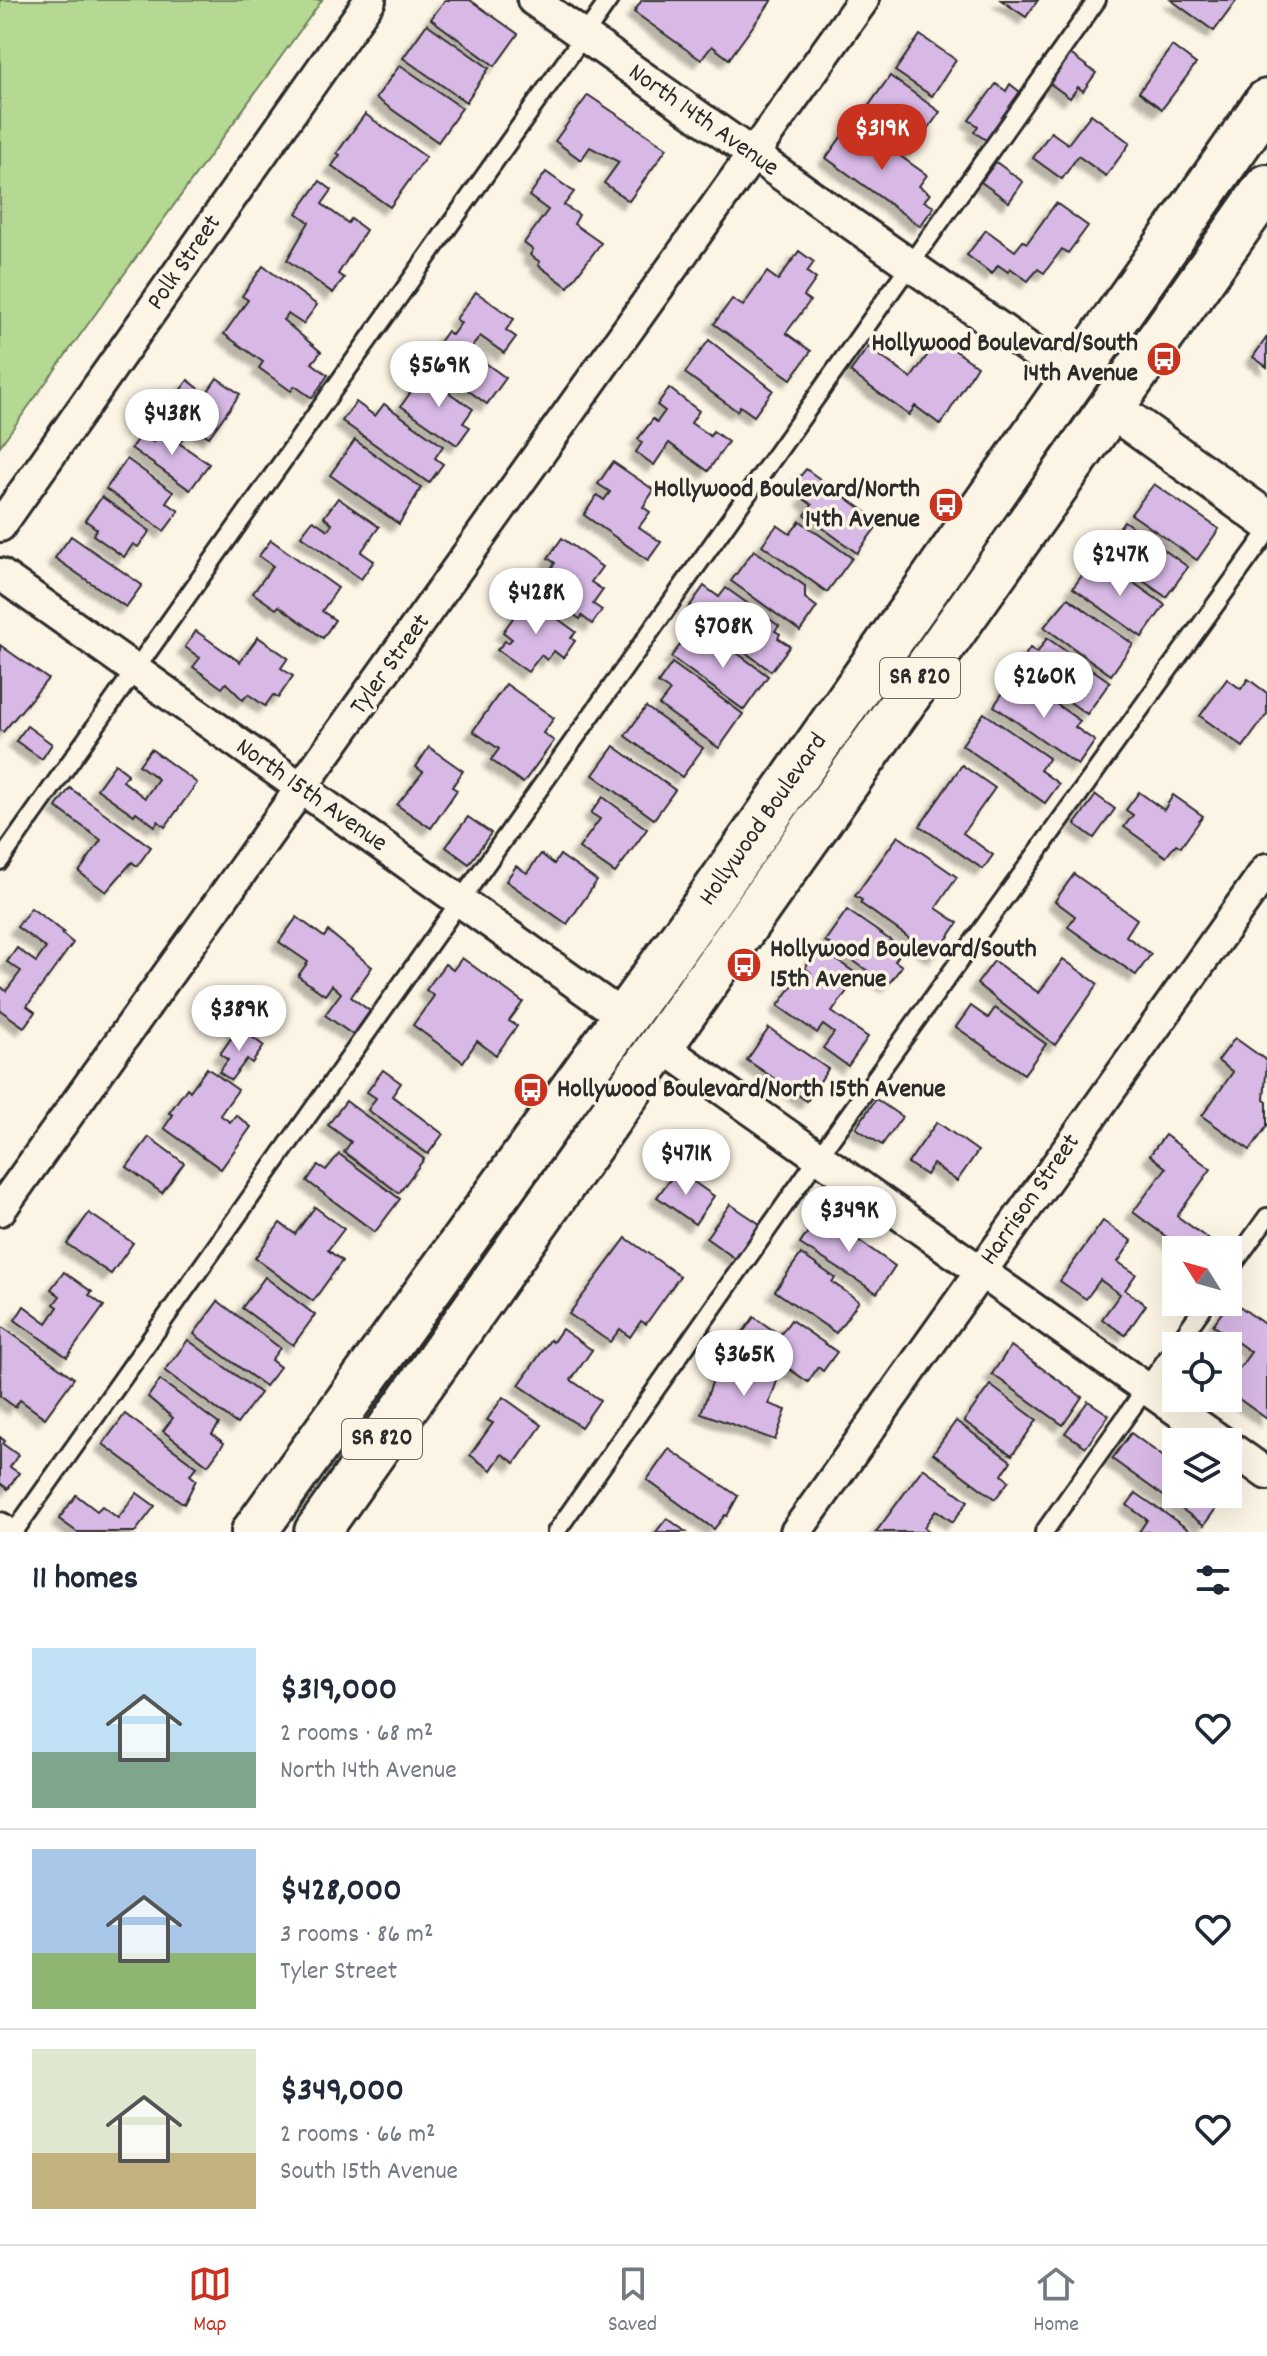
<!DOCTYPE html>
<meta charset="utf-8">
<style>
body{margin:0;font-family:Dekko,sans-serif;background:#f6f6f7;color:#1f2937;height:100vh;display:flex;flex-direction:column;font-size:30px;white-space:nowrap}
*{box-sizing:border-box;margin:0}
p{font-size:26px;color:#747a83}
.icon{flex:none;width:44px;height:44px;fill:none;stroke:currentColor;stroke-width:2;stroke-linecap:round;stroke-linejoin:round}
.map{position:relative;height:1532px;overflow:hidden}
.drawer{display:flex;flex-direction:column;background:#fff;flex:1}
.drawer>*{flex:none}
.needle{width:52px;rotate:307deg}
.buttons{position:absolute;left:1162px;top:1236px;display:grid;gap:16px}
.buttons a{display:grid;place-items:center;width:80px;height:80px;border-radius:0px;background:#fff;box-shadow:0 8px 32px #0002;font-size:40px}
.price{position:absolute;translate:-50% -68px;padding:0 18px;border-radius:28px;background:#fff;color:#222;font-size:26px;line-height:52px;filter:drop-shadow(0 2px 4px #0008)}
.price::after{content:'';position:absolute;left:50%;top:48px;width:24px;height:18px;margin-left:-12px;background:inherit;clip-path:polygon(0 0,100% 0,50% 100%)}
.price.selected{background:#c8321e;color:#fff}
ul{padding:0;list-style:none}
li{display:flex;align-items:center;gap:24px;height:200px;padding:0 32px}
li+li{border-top:2px solid #e0e1e3}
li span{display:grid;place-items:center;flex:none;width:224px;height:160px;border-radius:0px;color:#555}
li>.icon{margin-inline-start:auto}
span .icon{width:96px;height:96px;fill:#fffc;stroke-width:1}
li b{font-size:34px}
h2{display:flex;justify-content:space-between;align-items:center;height:96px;padding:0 32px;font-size:34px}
.dock{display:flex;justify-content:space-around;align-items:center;height:112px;border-top:2px solid #e0e1e3;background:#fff;font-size:22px;color:#747a83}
.dock a{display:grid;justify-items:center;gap:4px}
.dock .selected{color:#c8321e}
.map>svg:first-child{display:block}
.green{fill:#b5d892;stroke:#70825e;stroke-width:2}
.building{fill:#d8b9e6;stroke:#2b2b2b;stroke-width:2;filter:url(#shadow)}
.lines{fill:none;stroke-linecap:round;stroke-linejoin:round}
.service-casing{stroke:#2b2b2b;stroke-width:22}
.minor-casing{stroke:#2b2b2b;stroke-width:36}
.tertiary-casing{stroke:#2b2b2b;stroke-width:44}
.primary-casing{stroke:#2b2b2b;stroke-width:50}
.service{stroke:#fcf5e5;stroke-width:16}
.minor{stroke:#fcf5e5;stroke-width:30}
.tertiary{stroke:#fcf5e5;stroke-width:38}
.primary{stroke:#fcf5e5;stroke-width:44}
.labels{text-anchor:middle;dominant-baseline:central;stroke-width:7;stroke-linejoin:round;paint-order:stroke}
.shield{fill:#fcf5e5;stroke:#6a6863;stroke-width:2}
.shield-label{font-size:24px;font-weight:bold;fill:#2b2b2b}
.street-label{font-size:26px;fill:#2b2b2b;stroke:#fcf5e5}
.poi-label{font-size:26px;font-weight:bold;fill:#2b2b2b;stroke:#fcf5e5;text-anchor:end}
</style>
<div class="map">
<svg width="1267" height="1532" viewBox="0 0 1267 1532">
<defs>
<filter id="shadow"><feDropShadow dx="-7" dy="7" stdDeviation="2" flood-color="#0004"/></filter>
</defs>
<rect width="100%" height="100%" fill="#fcf5e5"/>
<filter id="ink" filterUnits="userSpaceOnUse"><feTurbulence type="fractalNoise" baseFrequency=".0125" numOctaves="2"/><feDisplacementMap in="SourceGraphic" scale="16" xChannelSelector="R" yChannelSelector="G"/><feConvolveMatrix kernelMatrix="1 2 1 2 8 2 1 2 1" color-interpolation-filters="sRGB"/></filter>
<g filter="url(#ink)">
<path class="green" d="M0,0H322L0,446Z"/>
<g class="building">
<path d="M445,0H470L518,34L495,66L431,19Z"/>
<path d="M642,0H772L729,59L712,46L701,60L634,12Z"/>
<path d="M1001,0H1038L1026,17Z"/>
<path d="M1171,0H1237L1214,31Z"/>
<path d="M427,24L489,68L466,102L403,58Z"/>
<path d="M920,35L956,60L932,96L895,71Z"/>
<path d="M1172,46L1196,64L1162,109L1139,92Z"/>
<path d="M1069,53L1096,73L1083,91L1078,87L1070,98L1048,82Z"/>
<path d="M400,65L462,108L438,142L376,98Z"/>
<path d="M890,76L940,112L910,154L860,118Z"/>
<path d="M996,84L1006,91L1010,84L1020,92L986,140L974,132L978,126L969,120Z"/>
<path d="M588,95L667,148L629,201L604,183L619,162L590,147L581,160L555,141Z"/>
<path d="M365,114L426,157L390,207L332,166L340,155L337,153Z"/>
<path d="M1091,114L1130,143L1106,176L1078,156L1062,179L1033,158L1051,132L1068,144Z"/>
<path d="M852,122L927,175L919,186L930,194L924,201L934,207L920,226L826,158Z"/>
<path d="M996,162L1023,182L1009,202L981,182Z"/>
<path d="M546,172L574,192L564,205L579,215L574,224L601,243L568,287L538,265L540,262L530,255L533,250L524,243L548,210L529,196Z"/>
<path d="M320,181L332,190L322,204L348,223L351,219L366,230L338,274L344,278L333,293L287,260L309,222L297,213Z"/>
<path d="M1056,203L1088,226L1068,253L1062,249L1044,273L1038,269L1028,281L1010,268L1008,272L998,265L992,274L967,255L986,230L1015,251L1023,241L1027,243Z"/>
<path d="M799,251L814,262L807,272L816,279L804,296L810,301L786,333L811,351L791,379L714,324L732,299L743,306L767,272L778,280Z"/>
<path d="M263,266L317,305L303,324L288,314L283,320L321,352L312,363L328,375L312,398L295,386L291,391L259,368L263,362L224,334L248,300L242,296Z"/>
<path d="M476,292L514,319L506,330L516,337L504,353L480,336L469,351L506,378L487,404L426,360L447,331L452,335L461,323L456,319Z"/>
<path d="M1267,337V367L1253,357Z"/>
<path d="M939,339L977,366L941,425L915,406L909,415L850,372L868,347L911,378Z"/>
<path d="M709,340L773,390L754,416L740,406L737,411L685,373Z"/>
<path d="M423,375L473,409L463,423L470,427L457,445L401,406Z"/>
<path d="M217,378L240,394L209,437L192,425L196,420L171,403L188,380L206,394Z"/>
<path d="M669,388L699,411L691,423L710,436L713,431L728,442L708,471L669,443L654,465L636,452L642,443L638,439L653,419L657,422L665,411L657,405Z"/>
<path d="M356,402L375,416L384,404L443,446L435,458L443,464L429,483L342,421Z"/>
<path d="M165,424L184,437L179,443L209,464L190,490L131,448L141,434L153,442Z"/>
<path d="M355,440L421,488L399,524L330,475Z"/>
<path d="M127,459L173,492L166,502L179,511L164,531L106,489Z"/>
<path d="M613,462L654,490L643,507L650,512L639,527L661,542L648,560L584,515L597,495L604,500L610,492L598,484Z"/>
<path d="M806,469L880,522L857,553L805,515L812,505L804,499L810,490L797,480Z"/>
<path d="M1154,484L1219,529L1197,560L1131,514Z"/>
<path d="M102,497L150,531L138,547L133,544L124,557L93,535L97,529L85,520Z"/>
<path d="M338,498L379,527L361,552L374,561L361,579L301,536L313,520L328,530L332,524L324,517Z"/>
<path d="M800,521L852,558L827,592L762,545L777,525L790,534Z"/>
<path d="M1124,521L1188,567L1166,597L1102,552Z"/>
<path d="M71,536L142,585L126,607L55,558Z"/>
<path d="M562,538L602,567L591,582L603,590L593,604L602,610L592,624L582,616L580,619L537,588L555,563L548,558Z"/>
<path d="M271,540L338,588L322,611L335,620L323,638L279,606L276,609L253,593L273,566L259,556Z"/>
<path d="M754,550L805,586V598L817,607L800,631L731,581Z"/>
<path d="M1101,560L1165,605L1142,637L1073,588L1086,570L1091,574Z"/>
<path d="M704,586L719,597L726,588L779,626L775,631L780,634L778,638L790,646L771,671L687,610Z"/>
<path d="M528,597L576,632L571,638L575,641L563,658L554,651L547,660L541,655L528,672L497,650L505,641L508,643L512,639L503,632Z"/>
<path d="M1068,598L1133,644L1111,675L1044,627Z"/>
<path d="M196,631L240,662L258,637L288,658L281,668L293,676L278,698L273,695L265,706L248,694L243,700L226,683L222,688L193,667L200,658L185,647Z"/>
<path d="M714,636L768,676L744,710L671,657L684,640L702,653Z"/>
<path d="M1047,638L1110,682L1087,714L1018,666L1030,648L1037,653Z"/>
<path d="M0,645L48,679L3,732L0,730Z"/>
<path d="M672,663L743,714L719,748L659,705L670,691L658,683Z"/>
<path d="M1015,675L1080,721L1075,727L1095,741L1078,765L994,706Z"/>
<path d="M1227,679L1241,689L1248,679L1267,693V714L1243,747L1200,716Z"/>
<path d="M506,684L554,718L543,733L554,741L523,783L491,760L499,749L473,731Z"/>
<path d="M646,707L703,748L682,777L625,736Z"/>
<path d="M984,713L1049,758L1040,770L1059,784L1045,803L962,745Z"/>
<path d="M27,726L52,744L42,759L16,741Z"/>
<path d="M614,746L675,790L654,819L593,775Z"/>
<path d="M429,747L463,771L452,787L457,790L431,828L397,805L423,772L416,767Z"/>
<path d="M151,749L197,783L165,827L158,821L155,826L136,812L134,815L97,789L115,764L128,774L123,781L145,798L158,779L139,765Z"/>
<path d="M962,765L995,788L963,833L993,855L983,869L920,826Z"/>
<path d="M70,788L151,847L137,866L132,862L106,892L79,872L101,840L56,807Z"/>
<path d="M1139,792L1164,810L1173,795L1203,816L1181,847L1176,844L1166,857L1124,827L1133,815L1126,810Z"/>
<path d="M1096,795L1115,809L1094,838L1075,824Z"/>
<path d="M603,797L647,829L615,873L579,848L600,819L591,813Z"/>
<path d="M468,817L491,833L469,864L446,847Z"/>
<path d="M898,836L957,877L936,908L958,923L935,956L860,903L862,900L855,896Z"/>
<path d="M541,854L554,864L560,855L597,881L567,924L506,881L516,866L527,873Z"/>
<path d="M1074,874L1137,919L1126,936L1151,954L1136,975L1068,927L1075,916L1055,901Z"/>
<path d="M31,908L64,932L62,934L73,943L27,1006L35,1012L24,1027L0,1010V986L6,991L21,971L7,962L17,948L36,962L46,948L17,927Z"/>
<path d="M847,910L903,949L895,961L902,966L888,985L825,941Z"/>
<path d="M297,917L324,937L328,931L372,967L351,997L370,1011L353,1035L325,1015L341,993L332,985L325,995L298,976L308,962L279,942Z"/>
<path d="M819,948L854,972L842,988L847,991L832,1012L868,1037L848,1066L823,1048L834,1033L823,1025L817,1033L778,1006L795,982L801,986L811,973L805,968Z"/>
<path d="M462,958L523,1002L509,1021L517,1026L496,1055L477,1041L463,1062L413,1025L434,996L426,990L445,964L453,970Z"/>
<path d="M1063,959L1098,984L1055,1045L977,984L994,961L1039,993Z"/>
<path d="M971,1006L988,1018L995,1008L1046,1044L1024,1074L956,1027Z"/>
<path d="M239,1027L264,1046L252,1063L247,1059L231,1080L219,1072L228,1060L220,1054Z"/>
<path d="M769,1028L828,1069L807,1101L747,1060Z"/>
<path d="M1235,1038L1267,1061L1264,1100L1267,1102V1126L1250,1150L1202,1116L1233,1072L1218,1061Z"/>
<path d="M207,1068L238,1090L220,1115L230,1122L236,1115L251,1127L221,1169L164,1128L173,1115L169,1113L187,1088L190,1091Z"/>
<path d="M383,1070L401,1083L392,1096L443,1134L428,1154L368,1110L376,1098L367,1092Z"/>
<path d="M876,1099L902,1117L882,1145L856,1128Z"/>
<path d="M346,1101L424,1159L399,1193L344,1152L351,1142L328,1125Z"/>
<path d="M937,1122L978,1151L957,1181L933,1164L926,1175L908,1163Z"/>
<path d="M1165,1135L1211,1169L1177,1216L1223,1250H1184L1133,1212L1166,1168L1150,1155Z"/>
<path d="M149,1137L184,1163L162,1193L127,1167Z"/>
<path d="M339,1154L400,1199L375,1232L307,1181L318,1165L326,1170Z"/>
<path d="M677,1170L714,1196L695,1224L657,1197Z"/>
<path d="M730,1204L760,1224L736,1259L706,1238Z"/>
<path d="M315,1207L344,1229L328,1250L342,1261L313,1301L255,1258L280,1223L295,1234Z"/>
<path d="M89,1213L133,1243L111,1274L67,1244Z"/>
<path d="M836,1219L857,1233L854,1237L895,1266L877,1293L800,1244L812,1226L818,1230L823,1223L830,1228Z"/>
<path d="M1103,1221L1132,1241L1118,1262L1136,1274L1125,1290L1146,1305L1125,1335L1102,1319L1120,1294L1100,1280L1086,1299L1060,1281Z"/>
<path d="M626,1238L680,1276L646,1324L641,1321L630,1337L620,1329L610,1342L569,1314Z"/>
<path d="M801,1254L835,1278L832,1282L859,1301L836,1333L775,1291Z"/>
<path d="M64,1272L92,1292L89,1295L104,1306L67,1357L15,1320L24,1306L47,1323L58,1307L54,1304L60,1296L51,1289Z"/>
<path d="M265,1277L315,1315L293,1345L242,1308Z"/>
<path d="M1231,1300L1267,1326V1419L1228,1391V1363L1238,1370L1251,1352L1213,1325Z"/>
<path d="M218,1301L280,1348L271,1360L280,1367L265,1386L194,1334Z"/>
<path d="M754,1317L780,1335L791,1320L837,1352L823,1371L818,1367L808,1382L741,1335Z"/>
<path d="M1,1326L74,1378L45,1418L20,1400L15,1407L0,1396Z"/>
<path d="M562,1329L592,1350L571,1380L600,1400L581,1427L519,1385L550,1340L553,1342Z"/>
<path d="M188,1340L260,1393L237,1424L165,1371Z"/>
<path d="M1011,1346L1082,1397L1063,1425L992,1374Z"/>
<path d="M734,1353L762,1363L757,1374L777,1381L769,1404L786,1410L775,1440L701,1413L720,1361L730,1364Z"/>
<path d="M160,1380L219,1424L212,1434L224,1443L208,1465L163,1431L173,1418L148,1397Z"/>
<path d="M990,1385L1037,1420L1012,1455L964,1421Z"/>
<path d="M503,1397L542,1425L515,1463L502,1454L491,1470L470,1455L493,1423L487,1420Z"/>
<path d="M1088,1401L1109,1415L1086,1447L1065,1433Z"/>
<path d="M125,1414L197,1467L190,1475L196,1480L184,1504L103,1444Z"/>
<path d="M956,1421L1011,1461L1002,1475L1009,1481L995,1499L933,1453Z"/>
<path d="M1131,1433L1176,1466V1494H1214L1222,1500L1204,1525L1112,1459Z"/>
<path d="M0,1437L5,1441L3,1444L18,1455L10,1467L19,1473L8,1489L0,1483Z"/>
<path d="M669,1449L738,1496L727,1516L725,1515L714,1529L647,1480Z"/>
<path d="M923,1468L968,1501L953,1522L936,1510L924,1527L930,1532H876Z"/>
<path d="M137,1493L155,1506L135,1532H77L59,1519L76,1495L97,1511L102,1506L118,1518Z"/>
<path d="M1136,1493L1192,1532H1139L1147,1520L1127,1505Z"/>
<path d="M667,1518L686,1532H656Z"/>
</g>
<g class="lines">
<defs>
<g id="service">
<path d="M0,861L609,0"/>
<path d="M1228,1272L1267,1217"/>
<path d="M14,1532L1097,0"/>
<path d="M556,1532L819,1156L1267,533"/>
<path d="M1044,1532L1207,1302"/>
</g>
<g id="minor">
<path d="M533,0L1071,378"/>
<path d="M0,526L370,0"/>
<path d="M0,574L622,1016"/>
<path d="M660,1045L1222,1442"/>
<path d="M0,1210L863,0"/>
<path d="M1228,1446L1267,1474"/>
<path d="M0,1528L6,1532"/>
<path d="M796,1532L1267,869"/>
</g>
<path id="tertiary" d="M1111,408L1267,520"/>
<g id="primary">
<path d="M254,1532L706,904L1267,102"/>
<path d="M317,1532L1267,187"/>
</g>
</defs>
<use href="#service" class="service-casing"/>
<use href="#minor" class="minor-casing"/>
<use href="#tertiary" class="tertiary-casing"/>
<use href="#primary" class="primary-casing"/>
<use href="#service" class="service"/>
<use href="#minor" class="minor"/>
<use href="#tertiary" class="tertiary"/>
<use href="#primary" class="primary"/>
</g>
</g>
<defs>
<symbol id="bus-disc" viewBox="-11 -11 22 22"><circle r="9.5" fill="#c8321e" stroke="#fcf5e5"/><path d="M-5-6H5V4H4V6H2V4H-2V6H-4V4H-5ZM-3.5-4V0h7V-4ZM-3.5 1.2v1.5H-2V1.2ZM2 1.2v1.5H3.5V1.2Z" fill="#fff"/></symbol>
</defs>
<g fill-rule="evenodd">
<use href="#bus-disc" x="1144" y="339" width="40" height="40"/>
<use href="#bus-disc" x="926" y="485" width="40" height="40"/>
<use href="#bus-disc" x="724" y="945" width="40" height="40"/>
<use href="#bus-disc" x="511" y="1070" width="40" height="40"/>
</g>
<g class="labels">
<g class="shield">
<rect x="880" y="658" width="80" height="40" rx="6"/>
<rect x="342" y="1419" width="80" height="40" rx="6"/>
</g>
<g class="shield-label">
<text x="920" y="678">SR 820</text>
<text x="382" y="1439">SR 820</text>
</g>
<g class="street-label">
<text transform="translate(703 121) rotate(35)">North 14th Avenue</text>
<text transform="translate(185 263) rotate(-55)">Polk Street</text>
<text transform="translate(391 665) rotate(-54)">Tyler Street</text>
<text transform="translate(311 796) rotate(35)">North 15th Avenue</text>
<text transform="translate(764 820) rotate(-55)">Hollywood Boulevard</text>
<text transform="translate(1031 1200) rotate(-55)">Harrison Street</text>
</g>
<g class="poi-label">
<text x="1138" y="344">Hollywood Boulevard/South<tspan x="1138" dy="30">14th Avenue</tspan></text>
<text x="920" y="490">Hollywood Boulevard/North<tspan x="920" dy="30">14th Avenue</tspan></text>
<text x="770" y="950" text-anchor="start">Hollywood Boulevard/South<tspan x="770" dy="30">15th Avenue</tspan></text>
<text x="557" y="1090" text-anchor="start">Hollywood Boulevard/North 15th Avenue</text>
</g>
</g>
</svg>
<div class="buttons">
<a><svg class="needle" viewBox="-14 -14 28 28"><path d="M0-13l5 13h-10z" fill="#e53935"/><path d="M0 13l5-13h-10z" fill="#747a83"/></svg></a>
<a><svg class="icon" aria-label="locate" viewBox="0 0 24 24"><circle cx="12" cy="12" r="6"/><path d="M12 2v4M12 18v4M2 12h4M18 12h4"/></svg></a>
<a><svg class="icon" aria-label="layers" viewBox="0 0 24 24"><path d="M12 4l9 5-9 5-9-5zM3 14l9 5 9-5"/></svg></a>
</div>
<b class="price selected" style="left:882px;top:172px">$319K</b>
<b class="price" style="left:439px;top:409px">$569K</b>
<b class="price" style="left:172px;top:457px">$438K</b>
<b class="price" style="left:1120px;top:598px">$247K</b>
<b class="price" style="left:536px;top:636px">$428K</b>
<b class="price" style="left:723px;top:670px">$708K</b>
<b class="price" style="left:1044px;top:720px">$260K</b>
<b class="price" style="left:239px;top:1053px">$389K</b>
<b class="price" style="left:686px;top:1197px">$471K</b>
<b class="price" style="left:849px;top:1254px">$349K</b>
<b class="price" style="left:744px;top:1398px">$365K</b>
</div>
<section class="drawer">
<h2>11 homes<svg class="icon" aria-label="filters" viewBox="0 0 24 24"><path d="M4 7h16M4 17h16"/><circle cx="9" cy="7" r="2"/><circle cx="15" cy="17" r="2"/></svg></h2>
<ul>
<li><span style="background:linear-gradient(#bfe0f5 65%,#7fa58c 0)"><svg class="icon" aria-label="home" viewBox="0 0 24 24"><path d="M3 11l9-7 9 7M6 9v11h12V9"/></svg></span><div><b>$319,000</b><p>2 rooms · 68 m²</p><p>North 14th Avenue</p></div><svg class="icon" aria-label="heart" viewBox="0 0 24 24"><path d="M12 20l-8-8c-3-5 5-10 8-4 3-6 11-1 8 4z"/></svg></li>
<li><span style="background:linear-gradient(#a9c7e8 65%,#8fb573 0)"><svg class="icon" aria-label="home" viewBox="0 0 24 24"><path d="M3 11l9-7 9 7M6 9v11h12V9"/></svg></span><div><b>$428,000</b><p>3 rooms · 86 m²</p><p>Tyler Street</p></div><svg class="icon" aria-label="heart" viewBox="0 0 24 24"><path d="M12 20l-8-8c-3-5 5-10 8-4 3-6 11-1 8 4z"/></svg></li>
<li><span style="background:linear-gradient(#dfe7d0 65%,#c2b280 0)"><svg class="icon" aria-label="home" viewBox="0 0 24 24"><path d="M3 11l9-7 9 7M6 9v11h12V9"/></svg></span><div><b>$349,000</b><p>2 rooms · 66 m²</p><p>South 15th Avenue</p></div><svg class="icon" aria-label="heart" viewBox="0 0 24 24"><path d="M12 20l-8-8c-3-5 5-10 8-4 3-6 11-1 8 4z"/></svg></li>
</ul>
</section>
<nav class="dock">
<a class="selected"><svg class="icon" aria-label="map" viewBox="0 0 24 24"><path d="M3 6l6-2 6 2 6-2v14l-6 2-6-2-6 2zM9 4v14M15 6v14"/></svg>Map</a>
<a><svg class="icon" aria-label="saved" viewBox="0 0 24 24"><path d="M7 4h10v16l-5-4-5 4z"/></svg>Saved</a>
<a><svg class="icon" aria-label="home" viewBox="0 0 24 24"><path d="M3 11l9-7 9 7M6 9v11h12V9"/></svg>Home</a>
</nav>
